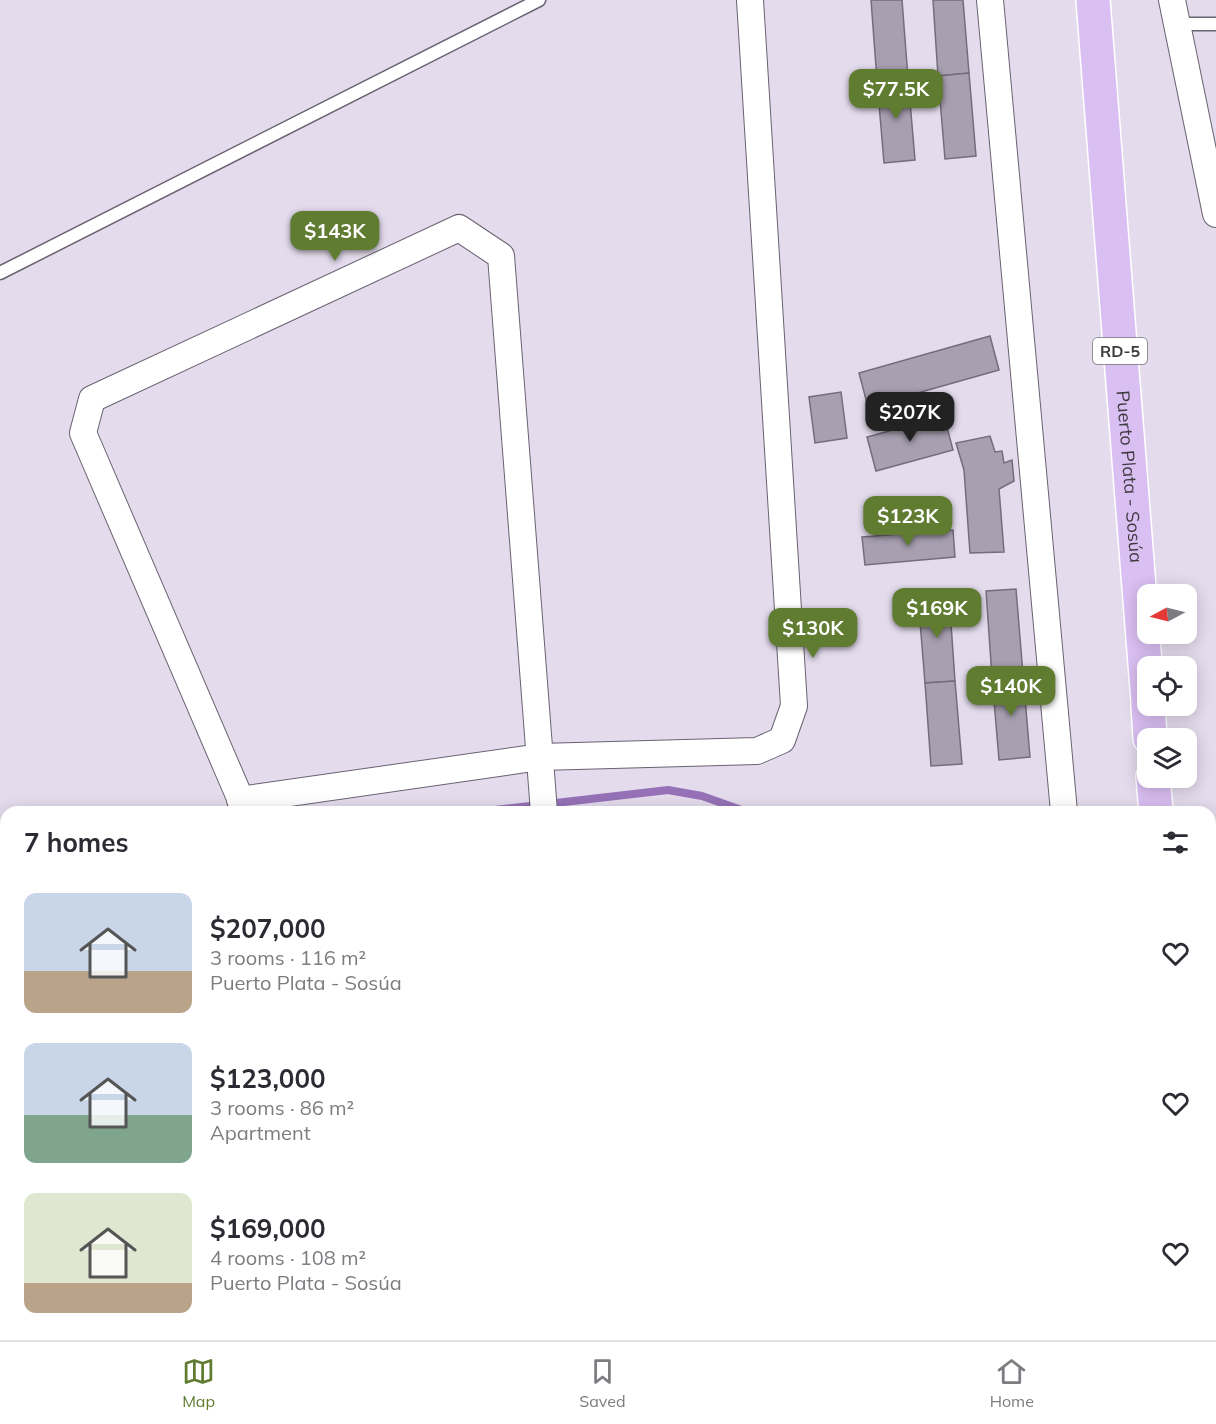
<!DOCTYPE html>
<meta charset="utf-8">
<style>
body{margin:0;font-family:Mulish,sans-serif;background:#f7f7f7;color:#2b2b33;height:100vh;display:flex;flex-direction:column;font-size:22px;white-space:nowrap}
*{box-sizing:border-box;margin:0}
p{font-size:20px;color:#7c7c81}
.icon{flex:none;width:33px;height:33px;fill:none;stroke:currentColor;stroke-width:2;stroke-linecap:round;stroke-linejoin:round}
.map{position:relative;flex:1;overflow:hidden}
.panel{position:absolute;left:0px;top:806px;width:1216px;height:536px;display:flex;flex-direction:column;background:#fff;border-radius:18px 18px 0 0;box-shadow:0 3px 15px #0003}
.panel>*{flex:none}
.needle{width:39px;rotate:263deg}
.fabs{position:absolute;left:1137px;top:584px;display:grid;gap:12px}
.fabs a{display:grid;place-items:center;width:60px;height:60px;border-radius:12px;background:#fff;box-shadow:0 3px 15px #0003;font-size:30px}
.price{position:absolute;translate:-50% -51px;padding:0 14px;border-radius:12px;background:#5f7c31;color:#fff;font-size:20px;line-height:39px;filter:drop-shadow(0 2px 3px #0008)}
.price::after{content:'';position:absolute;left:50%;top:36px;width:18px;height:14px;margin-left:-9px;background:inherit;clip-path:polygon(0 0,100% 0,50% 100%)}
.price.on{background:#222;color:#fff}
ul{padding:0;list-style:none}
li{display:flex;align-items:center;gap:18px;height:150px;padding:0 24px}
li span{display:grid;place-items:center;flex:none;width:168px;height:120px;border-radius:12px;color:#555}
li>.icon{margin-inline-start:auto}
span .icon{width:72px;height:72px;fill:#fffc;stroke-width:1}
li b{font-size:26px}
h2{display:flex;justify-content:space-between;align-items:center;height:72px;padding:0 24px;font-size:26px}
.tabs{display:flex;justify-content:space-around;align-items:center;height:84px;border-top:2px solid #e1e1e2;background:#fff;font-size:16px;color:#7c7c81}
.tabs a{display:grid;justify-items:center;gap:3px}
.tabs .on{color:#5f7c31}
.map>svg:first-child{display:block}
.lines{fill:none;stroke-linecap:round;stroke-linejoin:round}
.stream{stroke:#9671b7;stroke-width:8}
.building{fill:#a8a0b0;stroke:#746d7c;stroke-width:1.5}
.lane-casing{stroke:#696271;stroke-width:15}
.street-casing{stroke:#696271;stroke-width:28}
.primary-casing{stroke:#fff;stroke-width:36}
.path{stroke:#a6a0ad;stroke-width:4;stroke-dasharray:4.5 3;stroke-linecap:butt}
.lane{stroke:#fff;stroke-width:12}
.street{stroke:#fff;stroke-width:26}
.primary{stroke:#dabff2;stroke-width:33}
.labels{text-anchor:middle;dominant-baseline:central;stroke-width:6;stroke-linejoin:round;paint-order:stroke}
.shield{fill:#fff;stroke:#777579;stroke-width:1.5}
.shield-label{font-size:16px;font-weight:bold;fill:#3d3a40}
.street-label{font-size:18px;fill:#3d3a40;stroke:#fff}
</style>
<div class="map">
<svg width="1216" height="1340" viewBox="0 0 1216 1340">
<rect width="100%" height="100%" fill="#e4dced"/>
<g class="lines">
<g class="stream">
<path d="M477,812L668,790L702,796L747,812"/>
<path d="M0,846L6,849"/>
</g>
</g>
<g class="building">
<path d="M871,0H902L908,78L877,80Z"/>
<path d="M933,0H963L969,73L938,76Z"/>
<path d="M969,73L976,156L945,159L938,76Z"/>
<path d="M908,78L915,160L884,163L877,80Z"/>
<path d="M990,336L999,370L868,407L859,373Z"/>
<path d="M841,392L847,438L815,443L809,397Z"/>
<path d="M944,416L953,450L876,471L867,437Z"/>
<path d="M990,436L995,452L1002,451L1004,463L1012,460L1014,481L999,489L1004,552L970,553L964,470L956,443Z"/>
<path d="M953,530L955,557L865,565L862,537Z"/>
<path d="M1016,589L1023,674L992,677L986,591Z"/>
<path d="M949,595L955,681L925,683L918,597Z"/>
<path d="M1023,674L1030,757L999,760L992,677Z"/>
<path d="M955,681L962,764L931,766L925,683Z"/>
</g>
<g class="lines">
<defs>
<g id="lane">
<path d="M1178,24H1216"/>
<path d="M0,273L539,0"/>
</g>
<g id="street">
<path d="M990,0L1064,812"/>
<path d="M1172,0L1216,214"/>
<path d="M240,800L540,757L757,751L782,740L794,706L750,0"/>
<path d="M246,812L83,433L92,399L459,228L501,256L544,812"/>
<path d="M472,1335L474,1340"/>
<path d="M584,1335V1340"/>
<path d="M1112,1335V1340"/>
</g>
<g id="primary">
<path id="s1" d="M1093,0L1148,702"/>
<path d="M1148,705L1150,738"/>
<path d="M1153,777L1156,812"/>
<path d="M1196,1335L1197,1340"/>
</g>
</defs>
<use href="#lane" class="lane-casing"/>
<use href="#street" class="street-casing"/>
<use href="#primary" class="primary-casing"/>
<path class="path" d="M56,1340L67,1335"/>
<use href="#lane" class="lane"/>
<use href="#street" class="street"/>
<use href="#primary" class="primary"/>
</g>
<g class="labels">
<rect class="shield" x="1093" y="338" width="54" height="26" rx="4.5"/>
<g class="shield-label">
<text x="1120" y="351">RD-5</text>
</g>
<g class="street-label">
<text stroke="none"><textPath href="#s1" startOffset="478">Puerto Plata - Sosúa</textPath></text>
</g>
</g>
</svg>
<div class="fabs">
<a><svg class="needle" viewBox="-14 -14 28 28"><path d="M0-13l5 13h-10z" fill="#e53935"/><path d="M0 13l5-13h-10z" fill="#7c7c81"/></svg></a>
<a><svg class="icon" aria-label="locate" viewBox="0 0 24 24"><circle cx="12" cy="12" r="6"/><path d="M12 2v4M12 18v4M2 12h4M18 12h4"/></svg></a>
<a><svg class="icon" aria-label="layers" viewBox="0 0 24 24"><path d="M12 4l9 5-9 5-9-5zM3 14l9 5 9-5"/></svg></a>
</div>
<b class="price" style="left:896px;top:120px">$77.5K</b>
<b class="price" style="left:335px;top:262px">$143K</b>
<b class="price on" style="left:910px;top:443px">$207K</b>
<b class="price" style="left:908px;top:547px">$123K</b>
<b class="price" style="left:937px;top:639px">$169K</b>
<b class="price" style="left:813px;top:659px">$130K</b>
<b class="price" style="left:1011px;top:717px">$140K</b>
<section class="panel">
<h2>7 homes<svg class="icon" aria-label="filters" viewBox="0 0 24 24"><path d="M4 7h16M4 17h16"/><circle cx="9" cy="7" r="2"/><circle cx="15" cy="17" r="2"/></svg></h2>
<ul>
<li><span style="background:linear-gradient(#c9d6e8 65%,#b9a48a 0)"><svg class="icon" aria-label="home" viewBox="0 0 24 24"><path d="M3 11l9-7 9 7M6 9v11h12V9"/></svg></span><div><b>$207,000</b><p>3 rooms · 116 m²</p><p>Puerto Plata - Sosúa</p></div><svg class="icon" aria-label="heart" viewBox="0 0 24 24"><path d="M12 20l-8-8c-3-5 5-10 8-4 3-6 11-1 8 4z"/></svg></li>
<li><span style="background:linear-gradient(#c9d6e8 60%,#7fa58c 0)"><svg class="icon" aria-label="home" viewBox="0 0 24 24"><path d="M3 11l9-7 9 7M6 9v11h12V9"/></svg></span><div><b>$123,000</b><p>3 rooms · 86 m²</p><p>Apartment</p></div><svg class="icon" aria-label="heart" viewBox="0 0 24 24"><path d="M12 20l-8-8c-3-5 5-10 8-4 3-6 11-1 8 4z"/></svg></li>
<li><span style="background:linear-gradient(#dfe7d0 75%,#b9a48a 0)"><svg class="icon" aria-label="home" viewBox="0 0 24 24"><path d="M3 11l9-7 9 7M6 9v11h12V9"/></svg></span><div><b>$169,000</b><p>4 rooms · 108 m²</p><p>Puerto Plata - Sosúa</p></div><svg class="icon" aria-label="heart" viewBox="0 0 24 24"><path d="M12 20l-8-8c-3-5 5-10 8-4 3-6 11-1 8 4z"/></svg></li>
</ul>
</section>
</div>
<nav class="tabs">
<a class="on"><svg class="icon" aria-label="map" viewBox="0 0 24 24"><path d="M3 6l6-2 6 2 6-2v14l-6 2-6-2-6 2zM9 4v14M15 6v14"/></svg>Map</a>
<a><svg class="icon" aria-label="saved" viewBox="0 0 24 24"><path d="M7 4h10v16l-5-4-5 4z"/></svg>Saved</a>
<a><svg class="icon" aria-label="home" viewBox="0 0 24 24"><path d="M3 11l9-7 9 7M6 9v11h12V9"/></svg>Home</a>
</nav>
